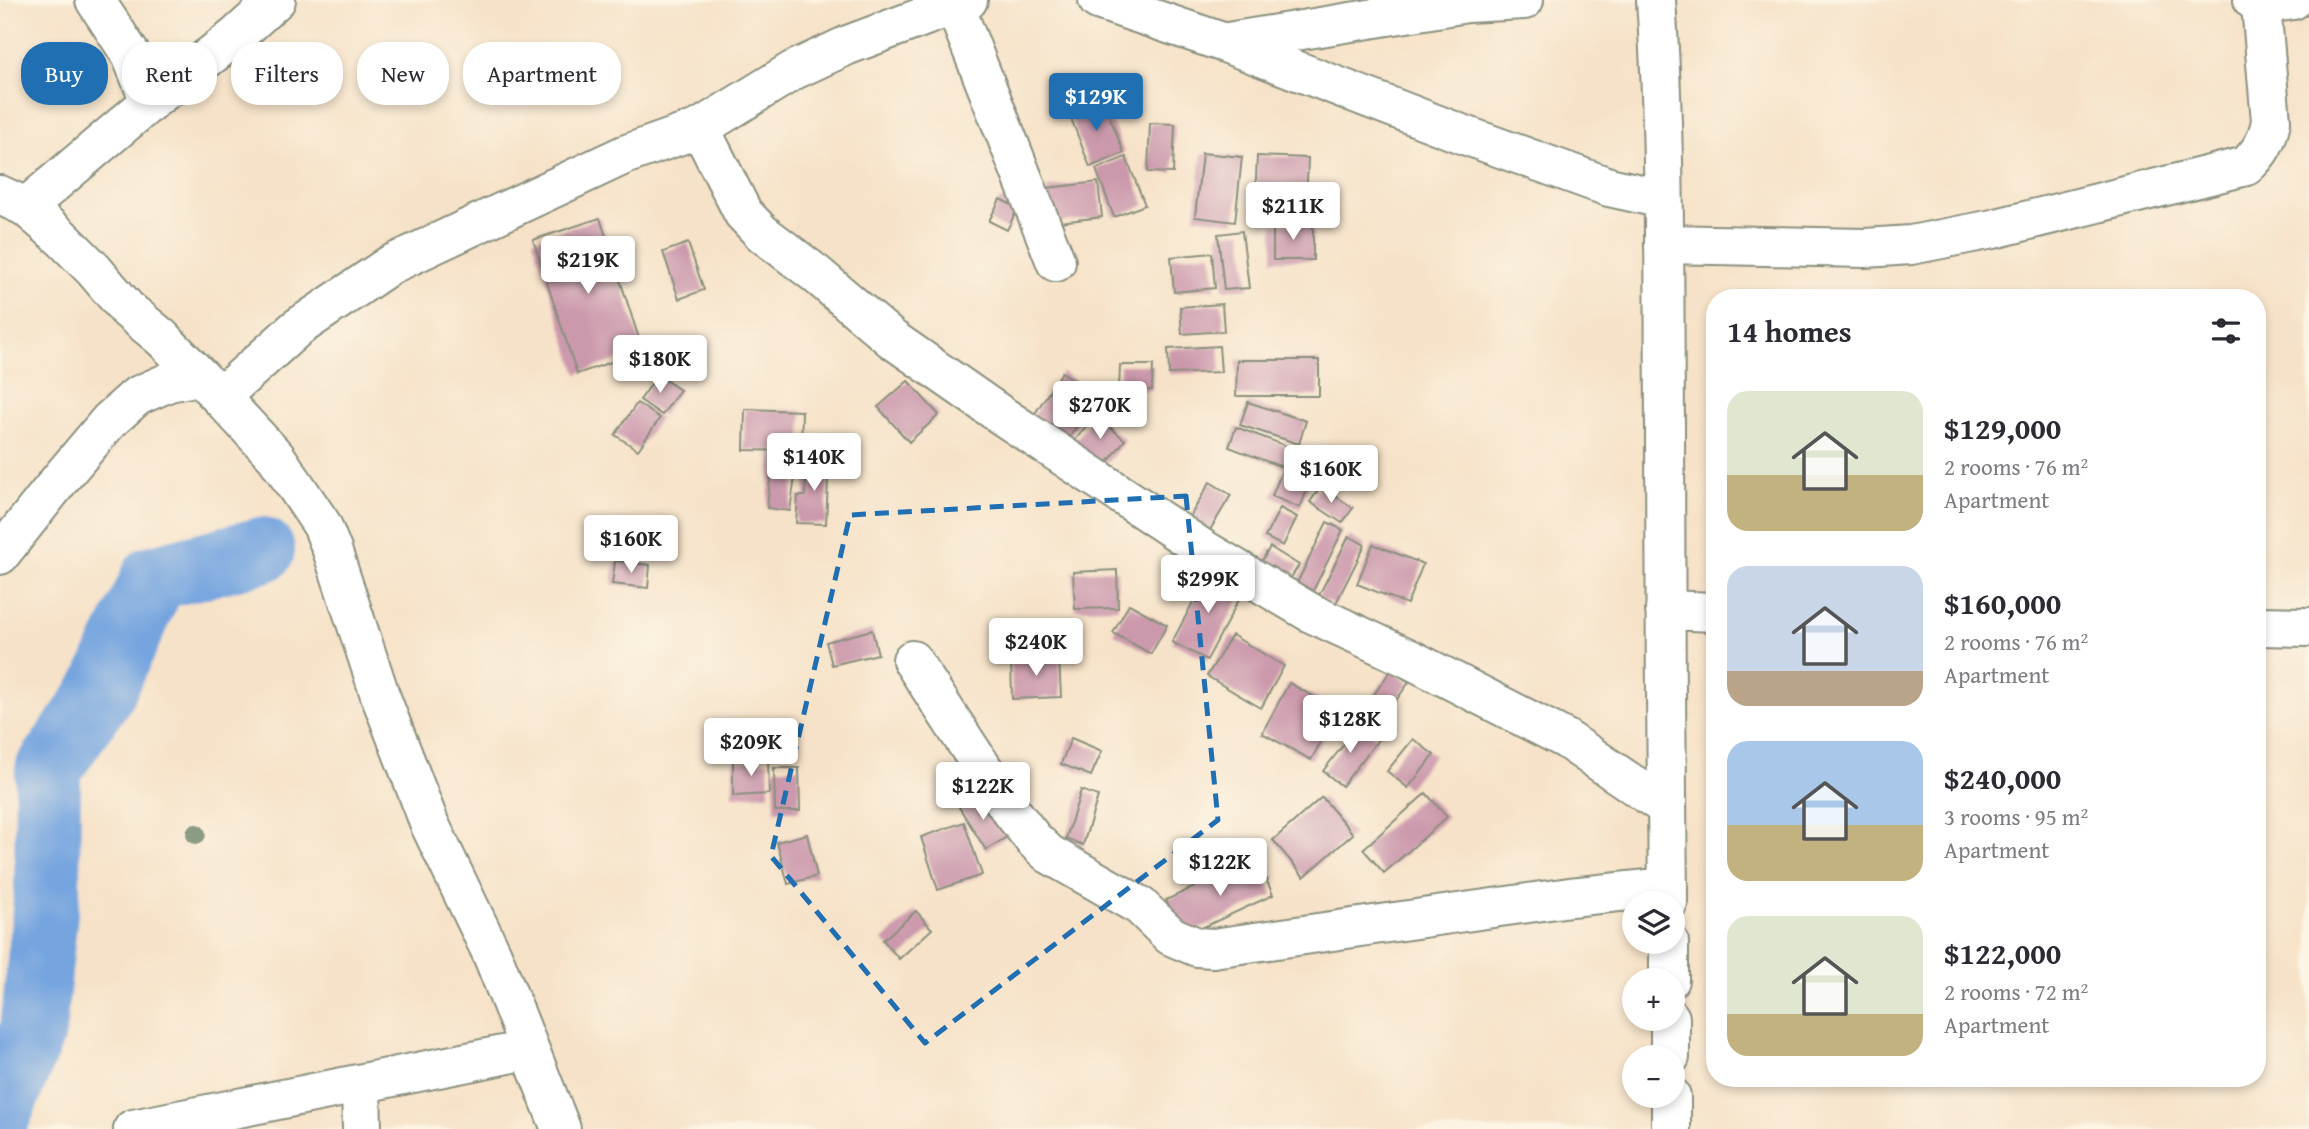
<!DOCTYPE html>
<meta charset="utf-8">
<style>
body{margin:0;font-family:"Gentium Book Plus",serif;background:#f7f7f7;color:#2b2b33;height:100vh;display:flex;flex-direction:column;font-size:26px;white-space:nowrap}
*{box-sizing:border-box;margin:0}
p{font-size:23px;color:#7c7c81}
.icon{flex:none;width:38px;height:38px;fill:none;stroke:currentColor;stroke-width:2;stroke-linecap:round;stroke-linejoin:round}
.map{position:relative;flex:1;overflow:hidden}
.sheet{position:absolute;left:1706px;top:289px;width:560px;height:798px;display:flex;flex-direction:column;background:#fff;border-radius:28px;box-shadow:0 4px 10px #0003}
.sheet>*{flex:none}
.guide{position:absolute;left:21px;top:42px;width:665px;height:63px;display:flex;gap:14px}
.fabs{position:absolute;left:1622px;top:891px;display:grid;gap:14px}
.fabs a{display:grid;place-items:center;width:63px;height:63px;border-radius:50%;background:#fff;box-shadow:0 4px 10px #0003;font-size:35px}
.price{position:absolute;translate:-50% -60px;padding:0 16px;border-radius:7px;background:#fff;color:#222;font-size:23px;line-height:46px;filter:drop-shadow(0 2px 4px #0008)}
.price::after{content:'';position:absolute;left:50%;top:42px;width:21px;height:16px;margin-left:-10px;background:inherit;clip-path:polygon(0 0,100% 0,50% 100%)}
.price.current{background:#1f6fb2;color:#fff}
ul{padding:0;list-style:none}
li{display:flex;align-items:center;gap:21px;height:175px;padding:0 21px}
li span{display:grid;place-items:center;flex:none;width:196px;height:140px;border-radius:21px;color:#555}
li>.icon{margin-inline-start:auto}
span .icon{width:84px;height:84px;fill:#fffc;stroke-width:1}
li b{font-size:30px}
h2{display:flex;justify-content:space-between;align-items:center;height:84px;padding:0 21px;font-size:30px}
.tag{padding:0 24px;border-radius:28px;background:#fff;box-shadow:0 4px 10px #0003;font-size:24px;line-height:63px}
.tag.current{background:#1f6fb2;color:#fff}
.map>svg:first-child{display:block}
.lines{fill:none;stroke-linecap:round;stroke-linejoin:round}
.river{stroke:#75a4df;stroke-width:66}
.building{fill:#cb98ac}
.minor-casing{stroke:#8a907e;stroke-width:42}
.minor{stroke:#fff;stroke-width:38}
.tree{fill:#8c9b83}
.marked{fill:none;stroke:#1f6fb2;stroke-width:5;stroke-dasharray:14 9;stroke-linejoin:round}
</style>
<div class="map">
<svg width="2309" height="1129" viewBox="0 0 2309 1129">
<rect width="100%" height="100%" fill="#fcf5e5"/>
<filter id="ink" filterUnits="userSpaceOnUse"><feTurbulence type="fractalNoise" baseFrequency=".0143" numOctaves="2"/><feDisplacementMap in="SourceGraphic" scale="14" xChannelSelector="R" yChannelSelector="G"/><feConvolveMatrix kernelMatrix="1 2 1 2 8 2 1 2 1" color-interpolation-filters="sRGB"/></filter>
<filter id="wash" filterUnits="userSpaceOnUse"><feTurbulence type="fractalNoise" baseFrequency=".00686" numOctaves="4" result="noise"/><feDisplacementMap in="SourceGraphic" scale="28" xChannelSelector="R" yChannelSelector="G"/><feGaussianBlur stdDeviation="1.57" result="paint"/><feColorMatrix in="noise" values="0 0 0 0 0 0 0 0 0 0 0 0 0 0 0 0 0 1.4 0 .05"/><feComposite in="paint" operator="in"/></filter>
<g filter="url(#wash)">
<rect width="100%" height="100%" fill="#f6e2c8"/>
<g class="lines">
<path class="river" d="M0,1111L33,1030L47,892L48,770L103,690L154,578L262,550"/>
</g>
<g id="blocks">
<g class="building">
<path d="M1103,100L1124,153L1090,167L1069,113Z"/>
<path d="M1150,123L1175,124L1173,173L1148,172Z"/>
<path d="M1202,153L1242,157L1235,222L1195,217Z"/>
<path d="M1257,156L1308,158L1306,203L1255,201Z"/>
<path d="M1126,157L1145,205L1114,217L1096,169Z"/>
<path d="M1098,182L1102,217L1051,223L1047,188Z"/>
<path d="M1000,199L1018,208L1007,230L989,221Z"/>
<path d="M600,218L643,351L577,374L533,240Z"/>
<rect x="1273" y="224" width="40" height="36"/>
<path d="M1242,231L1249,288L1224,290L1218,234Z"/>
<path d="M688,243L704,290L679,299L663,252Z"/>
<path d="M1212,253L1215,288L1174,292L1171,257Z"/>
<path d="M1222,304L1224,331L1182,334L1180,307Z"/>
<path d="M1219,346L1221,372L1169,374L1168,349Z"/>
<path d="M1237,360H1319V396H1236Z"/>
<path d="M1120,365H1153L1152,390H1119Z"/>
<path d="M1062,372L1097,395L1069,438L1034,415Z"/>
<path d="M658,375L680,390L662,415L640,400Z"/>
<path d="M908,381L939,415L909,442L878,407Z"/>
<path d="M1248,402L1306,421L1299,444L1240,425Z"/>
<path d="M637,403L660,418L638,450L615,435Z"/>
<path d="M745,409L802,411L801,451L744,450Z"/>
<path d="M1095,415L1125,440L1104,467L1074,442Z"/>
<path d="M1236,427L1297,450L1290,470L1229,447Z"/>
<path d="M773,453L798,457L790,511L767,508Z"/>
<path d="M807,458L829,459L826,524L796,523L798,496H805Z"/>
<path d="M1282,471L1310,482L1300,508L1272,496Z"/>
<path d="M1210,482L1231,495L1204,540L1184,527Z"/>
<path d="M1321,486L1353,508L1342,523L1310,502Z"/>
<path d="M1280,508L1297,517L1283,546L1265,537Z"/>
<path d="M1327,522L1343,530L1312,593L1296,585Z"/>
<path d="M1349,536L1365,545L1335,605L1318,597Z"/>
<path d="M1373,544L1423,564L1407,604L1357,584Z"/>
<path d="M1270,547L1299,565L1283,590L1255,573Z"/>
<path d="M615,561L650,565L648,588L612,584Z"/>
<path d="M1117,570L1118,608L1075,609L1073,572Z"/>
<path d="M1210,570L1245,588L1207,660L1172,642Z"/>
<path d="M1129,604L1167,625L1151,654L1113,633Z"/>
<path d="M872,630L878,654L832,665L826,642Z"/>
<path d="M1232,635L1284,666L1261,708L1207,676Z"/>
<path d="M1059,657L1061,697L1012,699L1011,659Z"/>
<path d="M1391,670L1409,682L1388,712L1370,700Z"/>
<path d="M1289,683L1338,710L1311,760L1262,733Z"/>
<path d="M1359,725L1378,740L1342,786L1323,771Z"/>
<path d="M1071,738L1102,751L1091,776L1061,764Z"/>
<path d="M1413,739L1434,755L1408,788L1387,771Z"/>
<path d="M733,761H768L769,794L733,796Z"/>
<path d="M774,768H799L800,811H775Z"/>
<path d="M1081,790L1098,796L1083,845L1066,839Z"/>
<path d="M981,793L1008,836L986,850L959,807Z"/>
<path d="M1426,793L1447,817L1384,873L1363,849Z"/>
<path d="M1322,797L1353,834L1304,877L1273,840Z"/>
<path d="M964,822L982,875L938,890L921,837Z"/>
<path d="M807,834L817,876L788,884L777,842Z"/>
<path d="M1257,858L1273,895L1182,937L1166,900Z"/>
<path d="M916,911L932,929L899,959L883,940Z"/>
</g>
</g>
</g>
<g filter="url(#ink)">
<use href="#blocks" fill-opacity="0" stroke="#8a907e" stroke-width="2"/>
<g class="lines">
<defs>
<g id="minor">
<path d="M95,0L131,55L150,102"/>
<path d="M1098,0L1225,43L1459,133L1609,187L1663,199"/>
<path d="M1656,0C1666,142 1664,285 1665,428C1665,586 1666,745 1668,903"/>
<path d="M2253,0L2261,5L2293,0"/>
<path d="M954,4L1056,262"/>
<path d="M1228,42L1467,3L1524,0"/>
<path d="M700,128L743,213L762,233L816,274L892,339L1001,415L1203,549L1311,613L1410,659L1566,739L1666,807"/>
<path d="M0,195L26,207L62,238L93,269L127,309L162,338L220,397L276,457L322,525L332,550L380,695L430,825L492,954L561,1129"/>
<path d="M26,207L150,102L235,37L276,0"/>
<path d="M1664,244L1865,248L1911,245L1993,229L2246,166C2261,152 2267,141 2271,121L2261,5"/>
<path d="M220,397L297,328L390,265L624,155L700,128L794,70L848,45L968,0"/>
<path d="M0,555L61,478L109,421L137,396L169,382L199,376"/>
<path d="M1665,610L1715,612"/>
<path d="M2258,626L2309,627"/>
<path d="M912,660L1008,807L1034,840L1049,854L1140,906L1171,936L1197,947L1213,948L1570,897L1668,887"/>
<path d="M1669,942V980"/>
<path d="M1670,1018V1057"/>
<path d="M361,1085L362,1129"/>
<path d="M1671,1096V1129"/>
<path d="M133,1129L528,1050"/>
</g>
</defs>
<use href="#minor" class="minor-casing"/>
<use href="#minor" class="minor"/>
</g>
<circle class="tree" cx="196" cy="834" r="10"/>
</g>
<path class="marked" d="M1186,496L1218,820L925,1043L771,856L850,515Z"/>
</svg>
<div class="fabs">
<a><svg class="icon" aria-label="layers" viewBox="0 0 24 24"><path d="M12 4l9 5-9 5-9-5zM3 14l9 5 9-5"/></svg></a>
<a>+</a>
<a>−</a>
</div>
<b class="price current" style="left:1096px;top:133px">$129K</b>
<b class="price" style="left:1293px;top:242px">$211K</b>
<b class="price" style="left:588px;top:296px">$219K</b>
<b class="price" style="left:660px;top:395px">$180K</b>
<b class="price" style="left:1100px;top:441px">$270K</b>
<b class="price" style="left:814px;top:493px">$140K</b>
<b class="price" style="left:1331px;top:505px">$160K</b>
<b class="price" style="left:631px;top:575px">$160K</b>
<b class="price" style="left:1208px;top:615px">$299K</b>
<b class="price" style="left:1036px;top:678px">$240K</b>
<b class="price" style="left:1350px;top:755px">$128K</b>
<b class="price" style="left:751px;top:778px">$209K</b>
<b class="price" style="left:983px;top:822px">$122K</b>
<b class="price" style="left:1220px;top:898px">$122K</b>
<div class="guide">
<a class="tag current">Buy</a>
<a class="tag">Rent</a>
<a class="tag">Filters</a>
<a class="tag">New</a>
<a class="tag">Apartment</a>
</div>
<section class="sheet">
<h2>14 homes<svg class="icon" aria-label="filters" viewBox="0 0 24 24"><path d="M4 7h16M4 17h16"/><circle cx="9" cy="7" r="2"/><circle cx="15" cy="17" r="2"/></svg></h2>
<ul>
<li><span style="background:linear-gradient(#dfe7d0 60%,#c2b280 0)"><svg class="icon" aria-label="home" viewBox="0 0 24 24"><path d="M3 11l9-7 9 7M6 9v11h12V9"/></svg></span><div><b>$129,000</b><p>2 rooms · 76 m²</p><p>Apartment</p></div></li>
<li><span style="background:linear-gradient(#c9d6e8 75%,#b9a48a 0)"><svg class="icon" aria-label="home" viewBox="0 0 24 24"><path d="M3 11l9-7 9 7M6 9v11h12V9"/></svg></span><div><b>$160,000</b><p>2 rooms · 76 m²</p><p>Apartment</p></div></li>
<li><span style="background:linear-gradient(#a9c7e8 60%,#c2b280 0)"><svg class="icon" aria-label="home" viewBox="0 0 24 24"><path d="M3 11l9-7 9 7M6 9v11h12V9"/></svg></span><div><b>$240,000</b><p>3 rooms · 95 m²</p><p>Apartment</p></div></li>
<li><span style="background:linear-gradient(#dfe7d0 70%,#c2b280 0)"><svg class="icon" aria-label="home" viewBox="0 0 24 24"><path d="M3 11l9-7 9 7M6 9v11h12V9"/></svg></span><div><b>$122,000</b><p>2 rooms · 72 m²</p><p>Apartment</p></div></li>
</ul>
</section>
</div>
